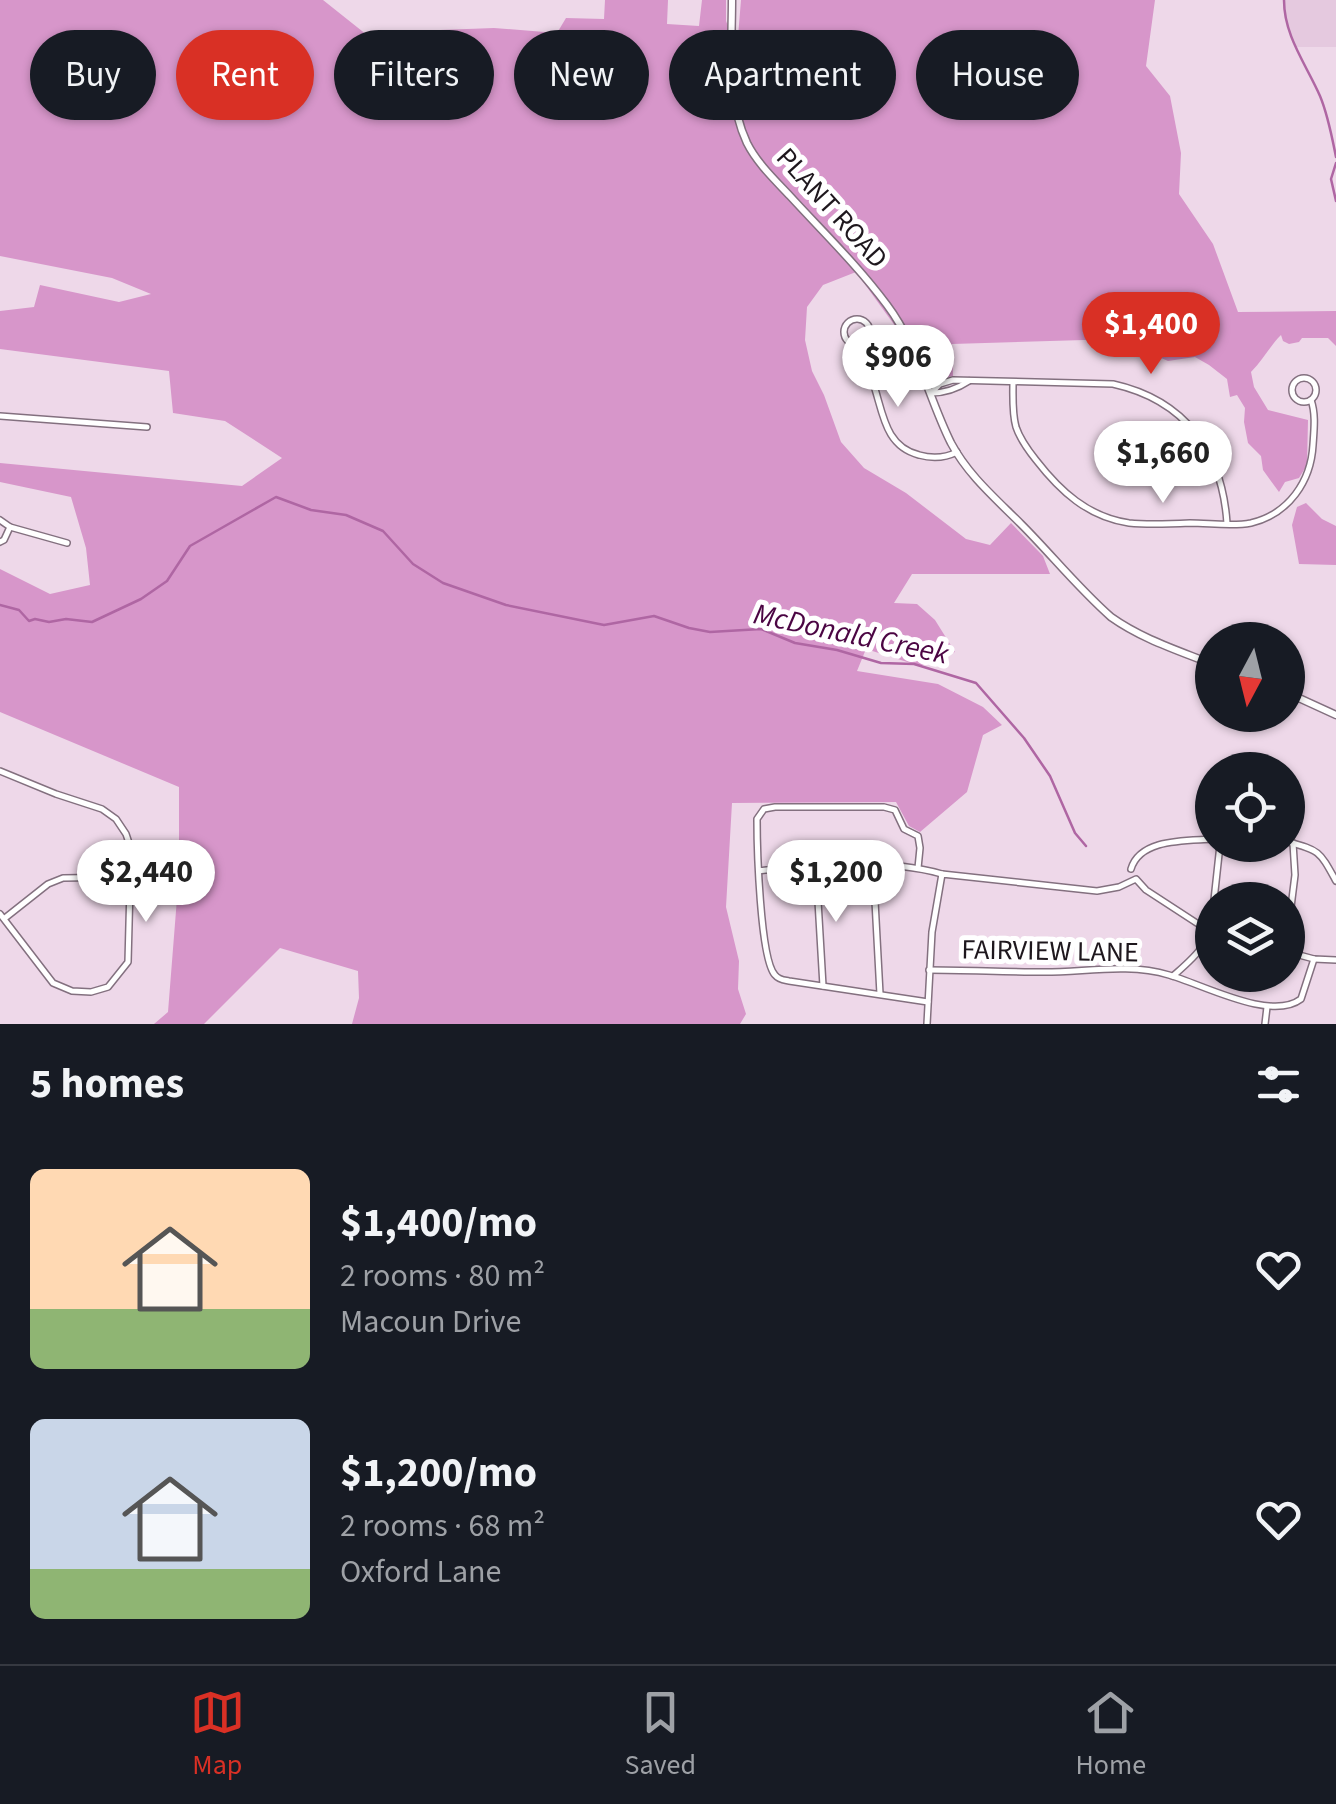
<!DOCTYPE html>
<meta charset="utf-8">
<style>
body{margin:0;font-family:"Source Sans 3",sans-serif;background:#242831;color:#f1f3f6;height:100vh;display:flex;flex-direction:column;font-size:38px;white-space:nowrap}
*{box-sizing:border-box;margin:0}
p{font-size:32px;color:#9ea1a6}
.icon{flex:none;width:55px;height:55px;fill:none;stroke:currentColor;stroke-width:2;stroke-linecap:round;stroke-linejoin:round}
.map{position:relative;height:1024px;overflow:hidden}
.details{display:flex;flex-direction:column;background:#171b24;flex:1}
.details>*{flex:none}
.banner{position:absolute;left:30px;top:30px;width:1278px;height:90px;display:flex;gap:20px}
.needle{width:65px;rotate:187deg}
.tools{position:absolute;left:1195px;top:622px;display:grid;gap:20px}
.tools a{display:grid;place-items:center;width:110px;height:110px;border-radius:50%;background:#171b24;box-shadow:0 2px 8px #0004;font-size:50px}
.price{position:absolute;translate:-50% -85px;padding:0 22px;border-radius:35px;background:#fff;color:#222;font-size:32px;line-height:65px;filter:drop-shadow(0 2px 5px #0008)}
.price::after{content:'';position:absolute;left:50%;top:60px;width:30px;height:22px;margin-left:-15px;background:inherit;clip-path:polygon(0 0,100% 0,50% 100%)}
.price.active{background:#d93025;color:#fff}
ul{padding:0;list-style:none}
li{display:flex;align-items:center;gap:30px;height:250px;padding:0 30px}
li span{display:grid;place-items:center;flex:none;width:280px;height:200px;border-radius:15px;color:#555}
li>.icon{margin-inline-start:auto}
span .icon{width:120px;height:120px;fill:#fffc;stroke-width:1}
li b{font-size:42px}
h2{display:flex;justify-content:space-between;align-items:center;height:120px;padding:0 30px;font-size:42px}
.pill{padding:0 35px;border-radius:45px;background:#171b24;box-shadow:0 2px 8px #0004;font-size:35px;line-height:90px}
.pill.active{background:#d93025;color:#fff}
.menu{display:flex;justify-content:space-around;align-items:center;height:140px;border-top:2px solid #363941;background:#171b24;font-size:28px;color:#9ea1a6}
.menu a{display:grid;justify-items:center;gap:5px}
.menu .active{color:#d93025}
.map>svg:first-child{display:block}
.built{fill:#e5c9df}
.green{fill:#d796ca}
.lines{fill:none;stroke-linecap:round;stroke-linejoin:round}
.stream{stroke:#af66a3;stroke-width:2.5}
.minor-casing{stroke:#83707f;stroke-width:8}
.tertiary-casing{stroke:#83707f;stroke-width:9}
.minor{stroke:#fff;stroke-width:5}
.tertiary{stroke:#fff;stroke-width:6}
.labels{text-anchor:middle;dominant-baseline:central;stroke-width:10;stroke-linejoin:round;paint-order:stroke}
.street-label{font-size:28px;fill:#1e171d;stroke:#fff}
.water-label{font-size:30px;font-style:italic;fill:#4b0543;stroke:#fff}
</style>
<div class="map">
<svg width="1336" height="1024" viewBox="0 0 1336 1024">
<rect width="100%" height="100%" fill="#eed8e9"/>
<path class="built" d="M1284,0H1336V47H1295L1284,15Z"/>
<g class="green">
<path d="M0,0H323L372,39L413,31L494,28L557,33L566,18L604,19L605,0H668L667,24L699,26L702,0H726V21L737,49L741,0H1155L1146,66L1170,96L1181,153L1179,194L1213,244L1238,312L1336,311V346L1328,338H1302L1299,342L1289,344L1283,341L1281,335C1270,346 1263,360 1251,372L1254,387L1268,410L1308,420L1307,465L1299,478L1285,482L1279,492L1263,470L1261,456L1248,443L1244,422L1245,408L1237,395L1230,397L1227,379L1209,365L1195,357L1168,361L1123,341L1084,340L952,344L953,376L933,381L912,364L903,337L856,272L823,285L807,307L805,340L812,371L824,395L841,442L864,468L906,493L966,539L990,545L1011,523L1043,556L1050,574H912L894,603L917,604L935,620L955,652L920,666L866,649L857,671L938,684L983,707L1002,725L983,735L967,792L920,832L909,826L896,802L732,803L726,907L739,961L738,989L746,1014L740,1024H352L359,998L358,971L280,948L204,1024H154L168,1012L179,873V787L0,712V569L50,594L90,585L86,548L71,497L0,482V463L242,486L282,458L225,421L173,413L169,371L0,349V311L34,307L40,285L119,302L151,294L112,278L0,256Z"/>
<path d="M1306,503L1322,519L1336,526V565L1299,564L1292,525L1297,507Z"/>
</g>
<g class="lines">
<g class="stream">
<path d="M1284,0C1284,36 1306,64 1320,96C1328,115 1332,137 1336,157"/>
<path d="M1336,163L1331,179L1336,201"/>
<path d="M0,605L19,610L29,621L35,619L49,622L66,619L92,622L141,599L167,581L190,546L276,497L311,510L346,515L383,531L413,564L443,583L506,605L604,625L654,616L689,628L710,632L761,629L795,643L837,650L881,663L914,664L976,683L1024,738L1050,776L1075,833L1086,846"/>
</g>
<defs>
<g id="minor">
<circle cx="857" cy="332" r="13"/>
<path d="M859,344C857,358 868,367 872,380C883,409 883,446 919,455C933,459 945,458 957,452"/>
<circle cx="1304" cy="390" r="12"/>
<path d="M1013,382C1013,396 1012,413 1016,427C1020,439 1028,450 1036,460C1060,491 1088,517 1129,523C1148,525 1170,524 1190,523C1209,523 1232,527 1251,523C1289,514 1311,481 1313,445C1314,430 1316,414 1311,400"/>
<path d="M931,393L940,384L953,380L1113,384C1185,400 1222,451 1227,523"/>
<path d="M931,393C945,393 957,389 969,381"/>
<path d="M0,416L147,427"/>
<path d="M0,520L10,527L4,540L0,542"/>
<path d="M10,527L67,543"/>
<path d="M0,771L56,794L102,809L116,819L126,834L131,849L128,962L108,987L91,992L72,991L53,983L0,914"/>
<path d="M1288,842C1320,850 1320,852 1336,881"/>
<path d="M873,864L880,994"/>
<path d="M816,867L823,986"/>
<path d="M918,868L920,848L918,836L904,829L895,810L884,807H775L764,809L757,819C757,845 760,959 775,975C779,980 784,980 789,981L928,1002"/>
<path d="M1131,869C1140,838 1187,841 1212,839"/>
<path d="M759,871C815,863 887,859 942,874"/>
<path d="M1214,900L1220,845"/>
<path d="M5,918L48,884L63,878L130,877"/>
<path d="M1288,931L1295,875L1293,843"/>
<path d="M1288,952L1314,959L1336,960"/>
<path d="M929,970C967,970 1006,972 1045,972C1086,972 1128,963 1169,975C1202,984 1271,1022 1301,999L1314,959"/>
<path d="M1173,976C1198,954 1209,946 1212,912"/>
<path d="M927,1024L932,932L942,874L1097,891L1119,887L1136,879L1146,890L1212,933"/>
<path d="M1265,1024L1267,1007"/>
</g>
<g id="tertiary">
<path d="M732,0C732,48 726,98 747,143C757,163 775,180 790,196C823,232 858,266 887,305C918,346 928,397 951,443C968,475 995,498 1021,524C1051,554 1078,588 1111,617C1142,639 1177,650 1212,664"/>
<path d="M1288,693L1336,715"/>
</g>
</defs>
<use href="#minor" class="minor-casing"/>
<use href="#tertiary" class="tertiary-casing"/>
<use href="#minor" class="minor"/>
<use href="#tertiary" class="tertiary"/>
</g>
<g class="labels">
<g class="street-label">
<text transform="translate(832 208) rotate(48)">PLANT ROAD</text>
<text transform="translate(1050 951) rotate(1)">FAIRVIEW LANE</text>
</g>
<g class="water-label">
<text transform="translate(851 634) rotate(12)">McDonald Creek</text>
</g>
</g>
</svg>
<div class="tools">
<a><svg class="needle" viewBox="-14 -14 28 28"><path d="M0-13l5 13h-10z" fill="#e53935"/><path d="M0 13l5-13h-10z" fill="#9ea1a6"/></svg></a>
<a><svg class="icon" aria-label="locate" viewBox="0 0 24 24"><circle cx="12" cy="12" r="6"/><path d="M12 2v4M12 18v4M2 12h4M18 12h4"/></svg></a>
<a><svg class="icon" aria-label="layers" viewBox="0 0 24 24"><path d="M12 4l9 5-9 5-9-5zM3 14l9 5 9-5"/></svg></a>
</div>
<b class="price active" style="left:1151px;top:377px">$1,400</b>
<b class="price" style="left:898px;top:410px">$906</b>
<b class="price" style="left:1163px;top:506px">$1,660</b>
<b class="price" style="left:146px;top:925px">$2,440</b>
<b class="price" style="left:836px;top:925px">$1,200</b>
<div class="banner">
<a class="pill">Buy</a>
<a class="pill active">Rent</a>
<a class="pill">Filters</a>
<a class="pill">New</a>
<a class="pill">Apartment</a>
<a class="pill">House</a>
</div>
</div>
<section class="details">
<h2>5 homes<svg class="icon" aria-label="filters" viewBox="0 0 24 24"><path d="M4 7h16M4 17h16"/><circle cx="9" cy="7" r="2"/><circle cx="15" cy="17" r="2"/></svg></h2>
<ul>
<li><span style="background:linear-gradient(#ffd9b3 70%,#8fb573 0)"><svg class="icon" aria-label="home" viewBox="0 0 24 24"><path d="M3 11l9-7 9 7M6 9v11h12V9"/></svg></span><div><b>$1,400/mo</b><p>2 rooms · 80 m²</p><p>Macoun Drive</p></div><svg class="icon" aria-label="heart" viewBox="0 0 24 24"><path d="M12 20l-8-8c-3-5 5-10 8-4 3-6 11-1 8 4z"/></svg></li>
<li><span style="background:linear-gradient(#c9d6e8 75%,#8fb573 0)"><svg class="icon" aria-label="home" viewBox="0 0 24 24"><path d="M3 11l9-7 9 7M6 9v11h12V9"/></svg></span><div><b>$1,200/mo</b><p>2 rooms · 68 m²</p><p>Oxford Lane</p></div><svg class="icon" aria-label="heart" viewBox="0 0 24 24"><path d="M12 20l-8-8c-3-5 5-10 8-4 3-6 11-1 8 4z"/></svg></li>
</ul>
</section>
<nav class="menu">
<a class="active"><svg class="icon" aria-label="map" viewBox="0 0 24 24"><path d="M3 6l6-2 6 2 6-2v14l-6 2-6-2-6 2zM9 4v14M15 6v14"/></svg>Map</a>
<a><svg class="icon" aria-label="saved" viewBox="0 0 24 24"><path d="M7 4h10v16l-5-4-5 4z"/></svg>Saved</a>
<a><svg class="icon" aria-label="home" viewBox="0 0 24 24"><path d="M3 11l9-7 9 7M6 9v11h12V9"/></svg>Home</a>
</nav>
